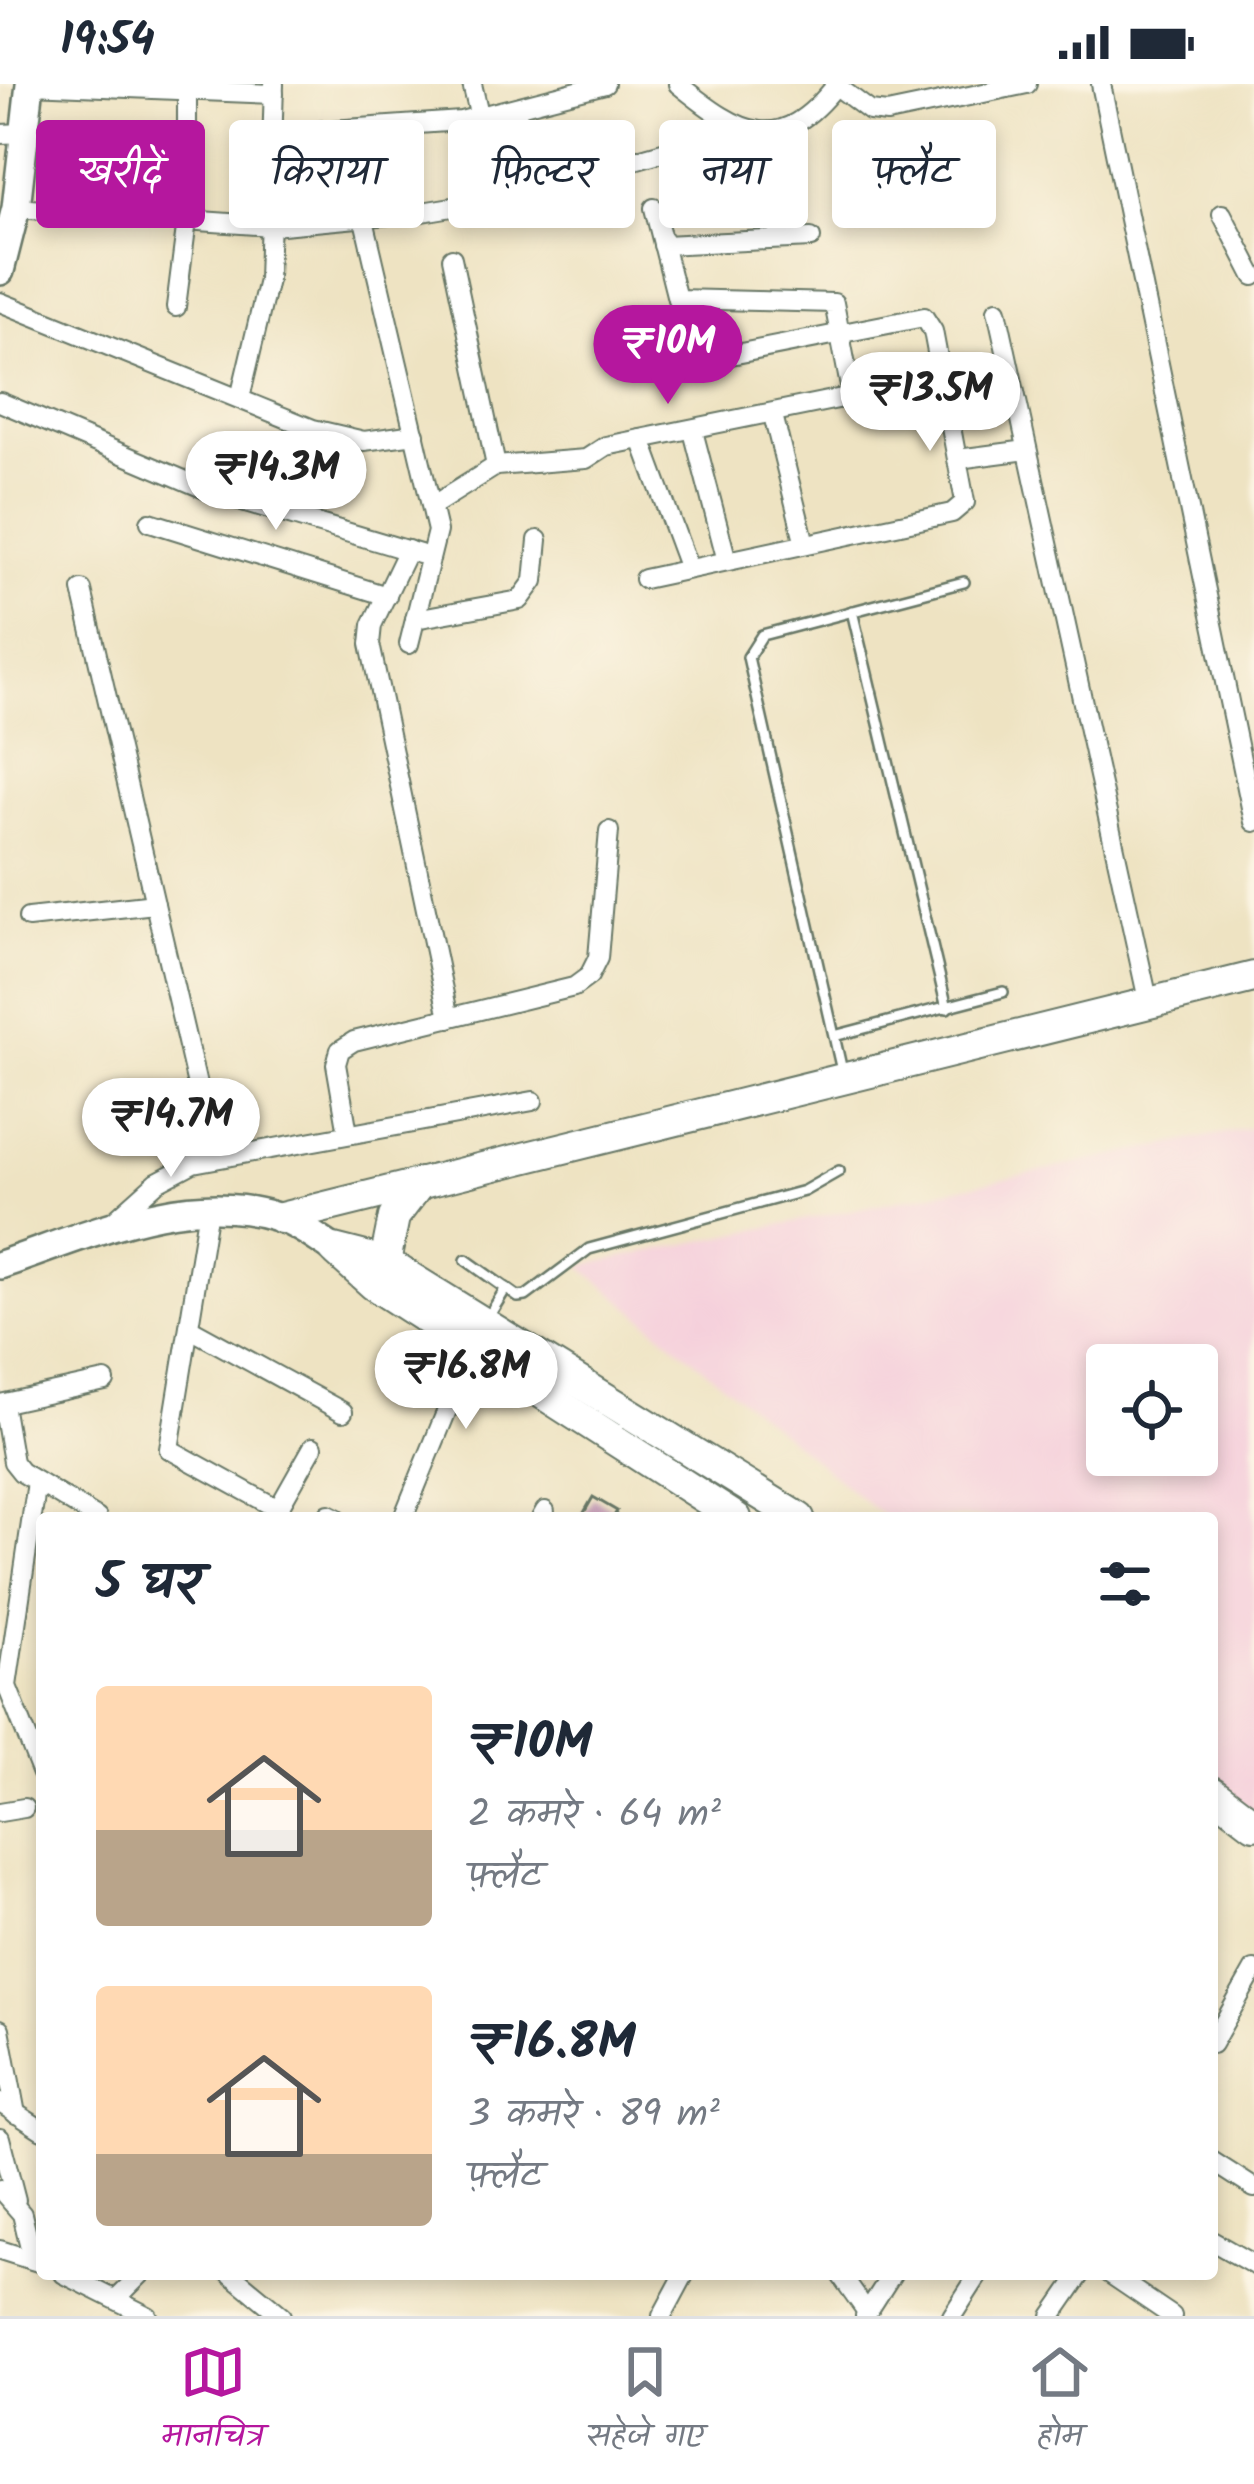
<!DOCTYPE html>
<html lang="hi">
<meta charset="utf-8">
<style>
body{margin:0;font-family:Kalam,"Playpen Sans Deva",sans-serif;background:#f2f2f3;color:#1f2937;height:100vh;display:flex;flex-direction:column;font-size:45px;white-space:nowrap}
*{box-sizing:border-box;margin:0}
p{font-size:39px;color:#747a83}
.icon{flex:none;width:66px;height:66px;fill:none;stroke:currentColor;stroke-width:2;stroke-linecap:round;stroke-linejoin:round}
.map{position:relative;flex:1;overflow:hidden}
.details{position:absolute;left:36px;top:1428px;width:1182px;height:768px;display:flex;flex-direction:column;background:#fff;border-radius:12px;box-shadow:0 6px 18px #0003}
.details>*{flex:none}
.hud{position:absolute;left:36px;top:36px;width:1182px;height:108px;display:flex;gap:24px}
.buttons{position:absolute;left:1086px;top:1260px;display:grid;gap:24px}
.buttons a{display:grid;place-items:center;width:132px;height:132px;border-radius:12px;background:#fff;box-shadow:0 6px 18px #0003;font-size:60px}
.price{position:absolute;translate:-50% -102px;padding:0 27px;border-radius:42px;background:#fff;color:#222;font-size:39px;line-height:78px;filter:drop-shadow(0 3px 6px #0008)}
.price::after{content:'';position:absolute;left:50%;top:72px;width:36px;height:27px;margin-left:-18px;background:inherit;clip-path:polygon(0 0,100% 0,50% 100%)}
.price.active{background:#b5179e;color:#fff}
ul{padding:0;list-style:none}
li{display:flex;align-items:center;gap:36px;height:300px;padding:0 60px}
li span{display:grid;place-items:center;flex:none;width:336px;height:240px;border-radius:12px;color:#555}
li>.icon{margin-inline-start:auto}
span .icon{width:144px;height:144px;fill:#fffc;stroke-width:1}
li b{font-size:51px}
h2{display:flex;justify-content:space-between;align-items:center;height:144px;padding:0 60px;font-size:51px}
.chip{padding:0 42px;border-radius:12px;background:#fff;box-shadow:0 6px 18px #0003;font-size:42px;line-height:108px}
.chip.active{background:#b5179e;color:#fff}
.status{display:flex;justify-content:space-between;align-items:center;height:84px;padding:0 60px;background:#fff;direction:ltr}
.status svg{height:33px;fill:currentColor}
.dock{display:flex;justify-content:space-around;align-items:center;height:168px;border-top:3px solid #e0e1e3;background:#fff;font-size:33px;color:#747a83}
.dock a{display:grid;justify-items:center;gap:6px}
.dock .active{color:#b5179e}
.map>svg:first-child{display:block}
.built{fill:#f5cfdb;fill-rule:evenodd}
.building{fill:#c296b5}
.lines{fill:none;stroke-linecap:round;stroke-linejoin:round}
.service-casing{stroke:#677766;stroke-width:14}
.minor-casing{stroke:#677766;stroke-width:22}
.secondary-casing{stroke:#677766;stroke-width:32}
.primary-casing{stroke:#677766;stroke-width:34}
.service{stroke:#fff;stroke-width:9}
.minor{stroke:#fff;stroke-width:18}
.secondary{stroke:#fff;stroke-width:27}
.primary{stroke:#fff;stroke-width:30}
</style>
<div class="status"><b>19:54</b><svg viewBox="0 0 49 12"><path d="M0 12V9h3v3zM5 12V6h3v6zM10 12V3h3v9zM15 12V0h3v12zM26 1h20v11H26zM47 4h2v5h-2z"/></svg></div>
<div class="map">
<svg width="1254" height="2232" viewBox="0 0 1254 2232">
<rect width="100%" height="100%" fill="#fcf5e5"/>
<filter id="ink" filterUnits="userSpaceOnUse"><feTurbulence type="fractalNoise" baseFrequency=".00833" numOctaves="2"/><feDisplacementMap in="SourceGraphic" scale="24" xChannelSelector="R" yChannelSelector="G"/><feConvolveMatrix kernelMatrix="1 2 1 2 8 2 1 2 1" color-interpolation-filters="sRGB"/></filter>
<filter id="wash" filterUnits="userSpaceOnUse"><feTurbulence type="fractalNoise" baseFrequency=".004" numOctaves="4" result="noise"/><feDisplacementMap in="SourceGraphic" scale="48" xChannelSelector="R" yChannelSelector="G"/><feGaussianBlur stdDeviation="2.7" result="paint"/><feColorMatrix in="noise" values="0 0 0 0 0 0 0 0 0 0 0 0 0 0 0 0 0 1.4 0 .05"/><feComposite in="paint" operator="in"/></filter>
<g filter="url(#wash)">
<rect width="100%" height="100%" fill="#eee3c2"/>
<path class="built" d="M1254,1043V1740L1212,1705V1434H885L580,1182ZM1107,1281H1197V1371H1107Z"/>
<g id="blocks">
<path class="building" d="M593,1413L617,1427L613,1434H581Z"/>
</g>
</g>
<g filter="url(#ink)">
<use href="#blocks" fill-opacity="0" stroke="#677766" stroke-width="3"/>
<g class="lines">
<defs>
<g id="service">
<path d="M852,527L947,924"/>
<path d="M834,952L1003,908"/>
<path d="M842,987L748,573L762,551L964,498"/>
<path d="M466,1176L518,1213L526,1212L589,1165L804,1107L839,1087"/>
<path d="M487,1235L506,1204"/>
</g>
<g id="minor">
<path d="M30,0L274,10"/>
<path d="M472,0L480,34"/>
<path d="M678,0C741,51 779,74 837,0"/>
<path d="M834,0L870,27L887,29L1027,0"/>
<path d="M1101,0L1254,738"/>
<path d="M516,25L534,104"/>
<path d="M343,46L437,447L409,560"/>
<path d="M0,50L25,49"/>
<path d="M274,50L461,37L605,0"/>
<path d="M16,124L271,142L422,128L488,117L741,46"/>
<path d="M654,124L677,215L834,219L852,313"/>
<path d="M1222,130L1254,192"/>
<path d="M663,161L811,154"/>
<path d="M452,174L496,382"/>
<path d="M0,218L313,345L364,357L415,350"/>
<path d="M176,223L187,136V7"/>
<path d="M997,226L1148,916"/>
<path d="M240,314L268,196L274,0"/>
<path d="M0,318L212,408L420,470"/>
<path d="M773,331L805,460"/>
<path d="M693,347L727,477"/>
<path d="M641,355L689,485"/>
<path d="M958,375L1027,366"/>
<path d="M432,422L496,382L586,375L606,362L941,294"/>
<path d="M150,438L387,512"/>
<path d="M408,466L372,541L370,560L449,934"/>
<path d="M644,495L952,429L965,418L933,247L924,233L675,282"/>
<path d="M82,506L214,1074"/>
<path d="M415,535L520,516L534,497L538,456"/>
<path d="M28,834L155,820"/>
<path d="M348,1049L336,980L340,966L354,957L574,903L589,892L598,874L609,747"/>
<path d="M208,1125L169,1365L278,1425L313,1363"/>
<path d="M110,1140L157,1098L193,1079L533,1017"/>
<path d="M189,1244L343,1328"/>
<path d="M0,1320L105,1297"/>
<path d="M3,1320L13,1378L21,1388L97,1434"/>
<path d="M37,1398L7,1602L42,1690"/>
<path d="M329,1430L337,1434"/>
<path d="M403,1434L476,1255"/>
<path d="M541,1434L545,1427"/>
<path d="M0,1728L24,1724"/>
<path d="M0,1945L16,2030"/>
<path d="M1212,1960L1254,1886"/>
<path d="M0,2019L42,2046"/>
<path d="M0,2054L16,2116"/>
<path d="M1212,2077L1254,2104"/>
<path d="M0,2105L22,2130L33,2176"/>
<path d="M1212,2157L1254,2181"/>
<path d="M0,2166L38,2178"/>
<path d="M64,2190L148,2232"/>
<path d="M231,2190L282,2232"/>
<path d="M840,2190L867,2228"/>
<path d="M1110,2190L1172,2232"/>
<path d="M117,2214L141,2190"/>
<path d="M662,2232L684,2191"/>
<path d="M865,2232L892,2190"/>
<path d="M952,2232L979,2190"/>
<path d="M1052,2232L1081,2190"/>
</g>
<g id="secondary">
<path d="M0,187L16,124L30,0"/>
<path d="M0,1181C86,1152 186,1104 277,1133C297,1139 316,1154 334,1165"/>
</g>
<g id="primary">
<path d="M281,1134L1254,893"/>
<path d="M334,1165L385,1178L799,1434"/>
<path d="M337,1168L374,1201L736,1434"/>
<path d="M385,1178L394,1133L420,1099"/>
<path d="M1212,1708L1254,1740"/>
</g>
</defs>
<use href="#service" class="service-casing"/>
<use href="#minor" class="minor-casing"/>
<use href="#secondary" class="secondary-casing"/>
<use href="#primary" class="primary-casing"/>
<use href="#service" class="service"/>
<use href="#minor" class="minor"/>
<use href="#secondary" class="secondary"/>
<use href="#primary" class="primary"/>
</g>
</g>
</svg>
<div class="buttons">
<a><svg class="icon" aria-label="locate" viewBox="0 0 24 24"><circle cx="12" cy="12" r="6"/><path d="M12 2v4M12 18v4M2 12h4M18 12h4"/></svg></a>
</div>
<b class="price active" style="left:668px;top:323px">₹10M</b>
<b class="price" style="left:930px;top:370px">₹13.5M</b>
<b class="price" style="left:276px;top:449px">₹14.3M</b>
<b class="price" style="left:171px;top:1096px">₹14.7M</b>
<b class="price" style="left:466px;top:1348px">₹16.8M</b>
<div class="hud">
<a class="chip active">खरीदें</a>
<a class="chip">किराया</a>
<a class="chip">फ़िल्टर</a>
<a class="chip">नया</a>
<a class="chip">फ़्लैट</a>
</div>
<section class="details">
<h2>5 घर<svg class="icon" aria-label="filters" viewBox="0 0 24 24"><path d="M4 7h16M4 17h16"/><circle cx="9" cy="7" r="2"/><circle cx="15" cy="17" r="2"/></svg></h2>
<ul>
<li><span style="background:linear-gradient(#ffd9b3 60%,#b9a48a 0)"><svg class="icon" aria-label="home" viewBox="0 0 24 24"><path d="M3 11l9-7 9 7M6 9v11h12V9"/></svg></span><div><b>₹10M</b><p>2 कमरे · 64 m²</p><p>फ़्लैट</p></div></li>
<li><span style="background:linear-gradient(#ffd9b3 70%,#b9a48a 0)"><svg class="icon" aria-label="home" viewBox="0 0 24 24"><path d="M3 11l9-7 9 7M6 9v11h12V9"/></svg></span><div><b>₹16.8M</b><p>3 कमरे · 89 m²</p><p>फ़्लैट</p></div></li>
</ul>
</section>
</div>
<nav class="dock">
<a class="active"><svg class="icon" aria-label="map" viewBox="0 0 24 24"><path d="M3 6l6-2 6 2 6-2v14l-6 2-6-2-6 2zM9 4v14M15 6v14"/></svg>मानचित्र</a>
<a><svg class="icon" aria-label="saved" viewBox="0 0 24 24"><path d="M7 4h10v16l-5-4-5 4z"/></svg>सहेजे गए</a>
<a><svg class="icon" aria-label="home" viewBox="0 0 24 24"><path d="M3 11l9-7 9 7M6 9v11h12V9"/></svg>होम</a>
</nav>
